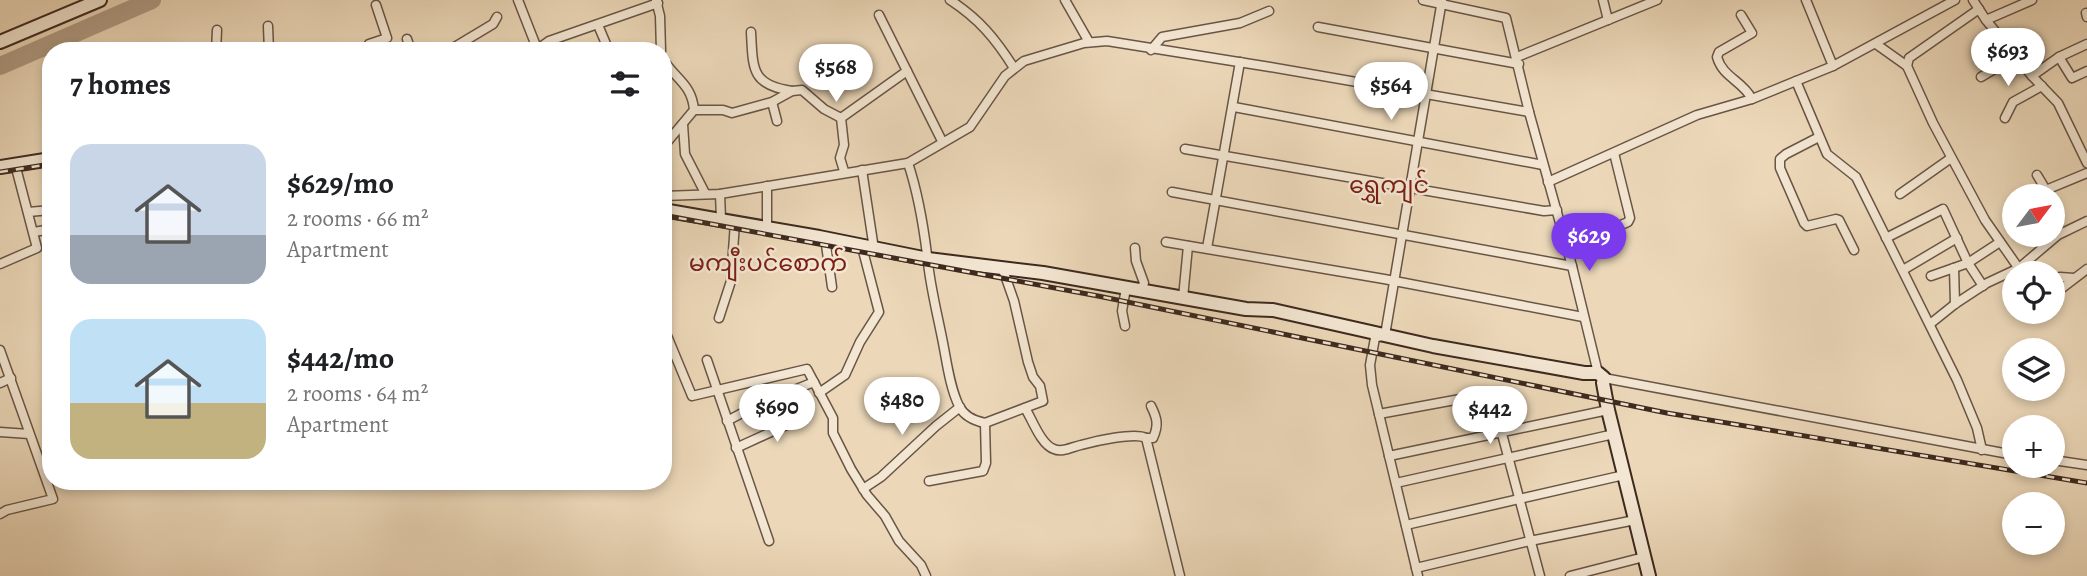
<!DOCTYPE html>
<meta charset="utf-8">
<style>
body{margin:0;font-family:Alegreya,"Noto Sans Myanmar",serif;background:#f6f6f6;color:#202124;height:100vh;display:flex;flex-direction:column;font-size:26px;white-space:nowrap}
*{box-sizing:border-box;margin:0}
p{font-size:23px;color:#757577}
.icon{flex:none;width:38px;height:38px;fill:none;stroke:currentColor;stroke-width:2;stroke-linecap:round;stroke-linejoin:round}
.map{position:relative;flex:1;overflow:hidden}
.side{position:absolute;left:42px;top:42px;width:630px;height:448px;display:flex;flex-direction:column;background:#fff;border-radius:28px;box-shadow:0 4px 10px #0003}
.side>*{flex:none}
.needle{width:46px;rotate:58deg}
.tools{position:absolute;left:2002px;top:184px;display:grid;gap:14px}
.tools a{display:grid;place-items:center;width:63px;height:63px;border-radius:50%;background:#fff;box-shadow:0 4px 10px #0003;font-size:35px}
.price{position:absolute;translate:-50% -60px;padding:0 16px;border-radius:24px;background:#fff;color:#222;font-size:23px;line-height:46px;filter:drop-shadow(0 2px 4px #0008)}
.price::after{content:'';position:absolute;left:50%;top:42px;width:21px;height:16px;margin-left:-10px;background:inherit;clip-path:polygon(0 0,100% 0,50% 100%)}
.price.on{background:#7c3aed;color:#fff}
ul{padding:0;list-style:none}
li{display:flex;align-items:center;gap:21px;height:175px;padding:0 28px}
li span{display:grid;place-items:center;flex:none;width:196px;height:140px;border-radius:21px;color:#555}
li>.icon{margin-inline-start:auto}
span .icon{width:84px;height:84px;fill:#fffc;stroke-width:1}
li b{font-size:30px}
h2{display:flex;justify-content:space-between;align-items:center;height:84px;padding:0 28px;font-size:30px}
.map>svg:first-child{display:block}
.lines{fill:none;stroke-linecap:round;stroke-linejoin:round}
.river{stroke:#b09c85;stroke-width:18}
.street-casing{stroke:#695546;stroke-width:11}
.secondary-casing{stroke:#3d291f;stroke-width:16}
.street{stroke:#f3e6d2;stroke-width:8}
.secondary{stroke:#f3e6d2;stroke-width:12}
.rail-casing{stroke:#3d291f;stroke-width:5}
.rail{stroke:#f3e6d2;stroke-width:2.5;stroke-dasharray:8;stroke-linecap:butt}
.labels{text-anchor:middle;dominant-baseline:central;stroke-width:5;stroke-linejoin:round;paint-order:stroke}
.quarter-label{font-size:24px;fill:#7a1f14;stroke:#f3e6d2}
</style>
<div class="map">
<svg width="2087" height="576" viewBox="0 0 2087 576">
<rect width="100%" height="100%" fill="#ecd8b9"/>
<filter id="stains"><feTurbulence type="fractalNoise" baseFrequency=".00286" numOctaves="4"/><feColorMatrix values="0 0 0 0 .2 0 0 0 0 .09 0 0 0 0 .02 0 0 0 .5 -.17"/></filter>
<radialGradient id="worn" r=".72"><stop offset=".6" stop-color="#630" stop-opacity="0"/><stop offset="1" stop-color="#630" stop-opacity=".3"/></radialGradient>
<g class="lines">
<path class="river" d="M0,66L152,0"/>
<defs>
<g id="street">
<path d="M518,0L538,51"/>
<path d="M656,0L660,16L661,51"/>
<path d="M950,0C979,19 995,38 1014,68"/>
<path d="M1065,0L1089,42"/>
<path d="M1423,0L1506,18L1529,112L1572,266L1598,373"/>
<path d="M1603,0L1608,20"/>
<path d="M1806,0L1833,66"/>
<path d="M1973,0L1986,20L2032,76L2058,103L2087,163"/>
<path d="M1979,9L1909,58L1907,66L1933,123L1985,220L2022,273"/>
<path d="M2086,13L2087,17"/>
<path d="M879,15L942,141"/>
<path d="M1741,15L1752,33L1719,52L1717,57C1723,78 1742,80 1752,99"/>
<path d="M1986,20L2032,0"/>
<path d="M598,25L609,51"/>
<path d="M268,26L269,51"/>
<path d="M1318,27L1519,64"/>
<path d="M751,32C753,69 751,85 792,91"/>
<path d="M407,39L411,51"/>
<path d="M1876,44L1907,66"/>
<path d="M538,49L549,41L658,3"/>
<path d="M1151,50L1162,37L1240,23L1269,11"/>
<path d="M216,51L217,30"/>
<path d="M369,51L367,47L369,44L387,38L376,5"/>
<path d="M448,51L493,24L497,17"/>
<path d="M1517,57L1657,0"/>
<path d="M2059,57L2072,78L2087,71"/>
<path d="M663,59C675,79 692,84 694,110L663,147"/>
<path d="M2032,76L2059,57L2087,44"/>
<path d="M1981,77L2016,56"/>
<path d="M1796,81L1827,154L1856,177L1957,380L1977,428L1982,450"/>
<path d="M772,102L777,121"/>
<path d="M1234,107L1543,165"/>
<path d="M694,110H723L732,113L772,102L792,91L802,90L824,109L841,118"/>
<path d="M2005,118L2013,102L2042,86"/>
<path d="M683,124L685,154L705,193"/>
<path d="M1819,137L1786,154L1780,159V168L1804,223L1807,226L1836,219L1839,220L1854,250"/>
<path d="M1185,149L1544,211L1557,210"/>
<path d="M908,163C919,196 924,228 928,263C931,290 938,317 943,343C947,363 950,388 959,406C964,416 975,421 985,423L1043,401L1040,386L1033,377L1028,362L1014,301L1002,267"/>
<path d="M862,170L874,249"/>
<path d="M844,171L840,158L844,145L841,118L907,71"/>
<path d="M2037,175L2046,190L2047,196"/>
<path d="M1548,182L1697,115L1752,99L1833,66L1955,0"/>
<path d="M767,186V228"/>
<path d="M1172,192L1572,266"/>
<path d="M2041,192L2087,173"/>
<path d="M720,194L721,219"/>
<path d="M1900,194L1951,158"/>
<path d="M663,196L720,194L908,163L970,127L1005,76L1024,61L1084,43L1107,41L1270,67L1529,112"/>
<path d="M28,212L51,210"/>
<path d="M34,232L51,229"/>
<path d="M663,232L668,211"/>
<path d="M825,238L832,287"/>
<path d="M1886,238L1943,209L1968,263L1983,286"/>
<path d="M1166,242L1384,279L1583,317"/>
<path d="M1135,248L1136,261L1144,283L1141,290"/>
<path d="M1207,248L1240,62"/>
<path d="M1568,248L1628,222L1630,218L1614,153"/>
<path d="M0,264L37,248L15,164"/>
<path d="M1954,268L1955,304"/>
<path d="M1903,270L1957,238"/>
<path d="M1931,276L1968,263L2000,242"/>
<path d="M2060,277L2074,278"/>
<path d="M2053,295L2087,269"/>
<path d="M1183,298L1188,246"/>
<path d="M719,318L731,281L735,222"/>
<path d="M1930,324L1955,304L1987,283L2019,268L2058,235L2087,221"/>
<path d="M663,326L692,396L807,369L833,418V433L851,469L867,495L885,516L899,541L921,565L926,576"/>
<path d="M1125,326L1122,311L1126,288"/>
<path d="M0,350L53,499L7,510L0,514"/>
<path d="M707,360L769,541"/>
<path d="M1604,378L2014,455"/>
<path d="M0,383L11,378"/>
<path d="M819,393L845,375L860,342L879,312L862,247"/>
<path d="M759,404L771,431"/>
<path d="M1025,408C1032,419 1041,445 1054,449C1062,453 1072,447 1081,445C1095,441 1135,432 1146,438L1180,576"/>
<path d="M1379,414L1482,395L1488,396L1494,404L1540,576"/>
<path d="M727,421L759,404L814,382"/>
<path d="M0,432L29,434"/>
<path d="M1146,438H1153C1159,425 1157,418 1151,406"/>
<path d="M736,448L806,416"/>
<path d="M1389,456L1608,410"/>
<path d="M2053,460L2087,465"/>
<path d="M929,481L983,471L986,463L985,423"/>
<path d="M1396,483L1614,434"/>
<path d="M863,489L881,477L936,426L960,407"/>
<path d="M1406,525L1624,475"/>
<path d="M1416,568L1530,541L1635,520"/>
<path d="M1418,576L1372,385L1370,365L1375,338L1385,335L1442,0"/>
<path d="M1570,576L1644,557"/>
</g>
<g id="secondary">
<path d="M0,42L100,0"/>
<path d="M0,167L51,159"/>
<path d="M663,210L819,237L928,259L1043,273L1246,309L1273,310L1433,346L1584,373H1598L1604,378L1603,383L1608,410L1649,576"/>
</g>
</defs>
<use href="#street" class="street-casing"/>
<use href="#secondary" class="secondary-casing"/>
<use href="#street" class="street"/>
<use href="#secondary" class="secondary"/>
<defs>
<g id="rail">
<path d="M0,172L51,164"/>
<path d="M663,215L1098,296L1667,413L2087,483"/>
</g>
</defs>
<use href="#rail" class="rail-casing"/>
<use href="#rail" class="rail"/>
</g>
<g class="labels">
<g class="quarter-label">
<text x="1389" y="185">ရွှေကျင်</text>
<text x="768" y="263">မကျီးပင်စောက်</text>
</g>
</g>
<rect width="100%" height="100%" filter="url(#stains)"/>
<rect width="100%" height="100%" fill="url(#worn)"/>
</svg>
<div class="tools">
<a><svg class="needle" viewBox="-14 -14 28 28"><path d="M0-13l5 13h-10z" fill="#e53935"/><path d="M0 13l5-13h-10z" fill="#757577"/></svg></a>
<a><svg class="icon" aria-label="locate" viewBox="0 0 24 24"><circle cx="12" cy="12" r="6"/><path d="M12 2v4M12 18v4M2 12h4M18 12h4"/></svg></a>
<a><svg class="icon" aria-label="layers" viewBox="0 0 24 24"><path d="M12 4l9 5-9 5-9-5zM3 14l9 5 9-5"/></svg></a>
<a>+</a>
<a>−</a>
</div>
<b class="price" style="left:2008px;top:88px">$693</b>
<b class="price" style="left:836px;top:104px">$568</b>
<b class="price" style="left:1391px;top:122px">$564</b>
<b class="price on" style="left:1589px;top:273px">$629</b>
<b class="price" style="left:902px;top:437px">$480</b>
<b class="price" style="left:777px;top:444px">$690</b>
<b class="price" style="left:1490px;top:446px">$442</b>
<section class="side">
<h2>7 homes<svg class="icon" aria-label="filters" viewBox="0 0 24 24"><path d="M4 7h16M4 17h16"/><circle cx="9" cy="7" r="2"/><circle cx="15" cy="17" r="2"/></svg></h2>
<ul>
<li><span style="background:linear-gradient(#c9d6e8 65%,#9aa5b1 0)"><svg class="icon" aria-label="home" viewBox="0 0 24 24"><path d="M3 11l9-7 9 7M6 9v11h12V9"/></svg></span><div><b>$629/mo</b><p>2 rooms · 66 m²</p><p>Apartment</p></div></li>
<li><span style="background:linear-gradient(#bfe0f5 60%,#c2b280 0)"><svg class="icon" aria-label="home" viewBox="0 0 24 24"><path d="M3 11l9-7 9 7M6 9v11h12V9"/></svg></span><div><b>$442/mo</b><p>2 rooms · 64 m²</p><p>Apartment</p></div></li>
</ul>
</section>
</div>
